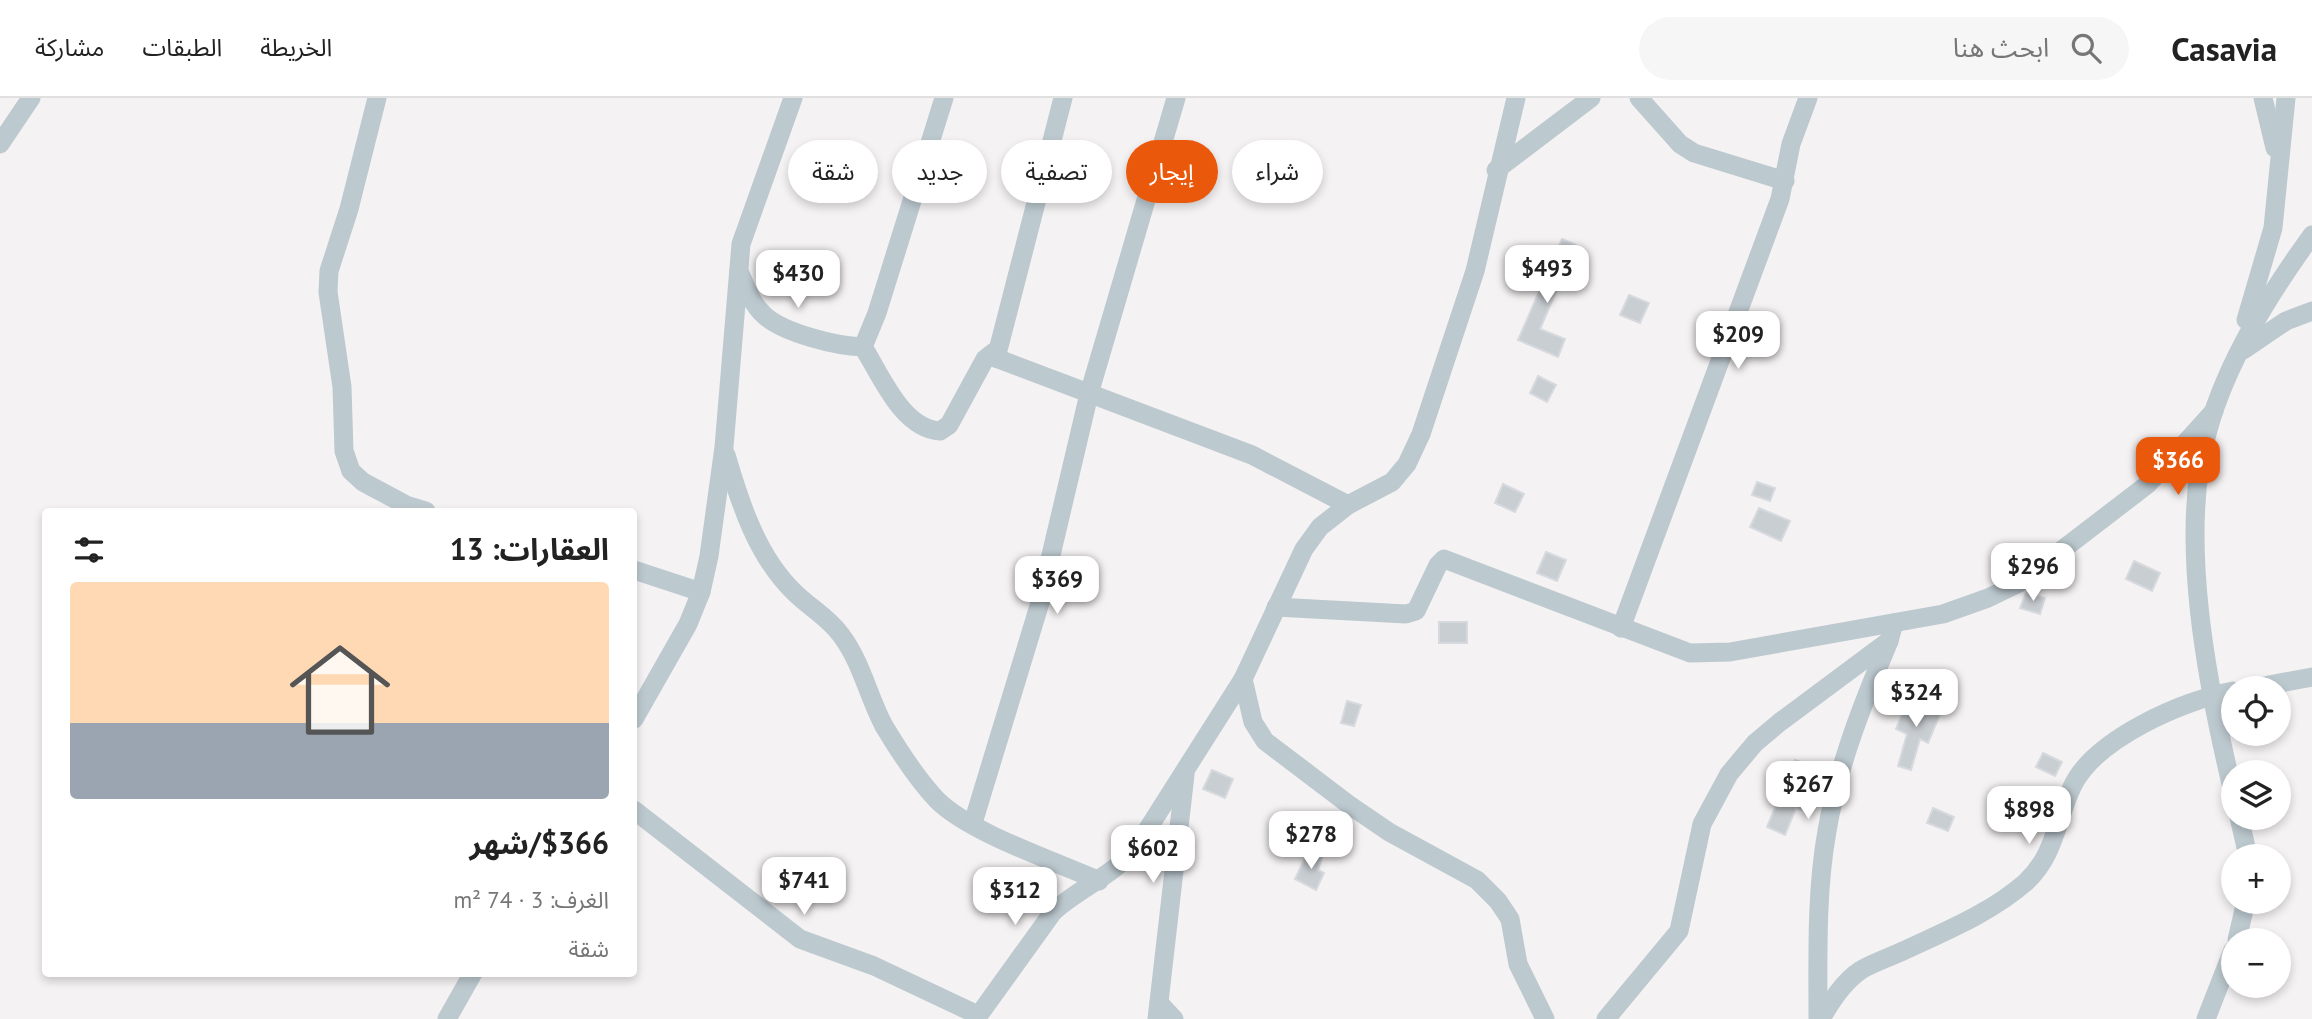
<!DOCTYPE html>
<html lang="ar">
<meta charset="utf-8">
<style>
body{margin:0;font-family:"PT Sans","Noto Sans Arabic",sans-serif;background:#f6f6f6;color:#222;direction:rtl;height:100vh;display:flex;flex-direction:column;font-size:26px;white-space:nowrap}
*{box-sizing:border-box;margin:0}
p{font-size:23px;color:#767676}
.icon{flex:none;width:38px;height:38px;fill:none;stroke:currentColor;stroke-width:2;stroke-linecap:round;stroke-linejoin:round}
.map{position:relative;flex:1;overflow:hidden;direction:ltr}
.panel{position:absolute;left:42px;top:410px;width:595px;height:469px;display:flex;flex-direction:column;background:#fff;border-radius:7px;box-shadow:0 4px 10px #0003;direction:rtl}
.panel>*{flex:none}
.banner{position:absolute;left:658px;top:42px;width:665px;height:63px;direction:rtl;display:flex;gap:14px}
.tools{position:absolute;left:2221px;top:578px;display:grid;gap:14px}
.tools a{display:grid;place-items:center;width:70px;height:70px;border-radius:50%;background:#fff;box-shadow:0 4px 10px #0003;font-size:35px}
.price{position:absolute;translate:-50% -60px;padding:0 16px;border-radius:14px;background:#fff;color:#222;font-size:23px;line-height:46px;filter:drop-shadow(0 2px 4px #0008)}
.price::after{content:'';position:absolute;left:50%;top:42px;width:21px;height:16px;margin-left:-10px;background:inherit;clip-path:polygon(0 0,100% 0,50% 100%)}
.price.active{background:#ea580c;color:#fff}
ul{padding:0;list-style:none}
li{display:grid;align-content:center;gap:14px;height:371px;padding:0 28px}
li+li{border-top:2px solid #e0e0e0}
li span{display:grid;place-items:center;height:217px;border-radius:7px;color:#555}
li>.icon{margin-inline-start:auto}
span .icon{width:126px;height:126px;fill:#fffc;stroke-width:1}
li b{font-size:30px}
h2{display:flex;justify-content:space-between;align-items:center;height:84px;padding:0 28px;font-size:30px}
.chip{padding:0 24px;border-radius:32px;background:#fff;box-shadow:0 4px 10px #0003;font-size:24px;line-height:63px}
.chip.active{background:#ea580c;color:#fff}
header{display:flex;align-items:center;gap:42px;box-sizing:border-box;height:98px;padding:0 35px;background:#fff;border-bottom:2px solid #e0e0e0}
header strong{font-size:33px}
nav{display:flex;gap:38px;margin-inline-start:auto;font-size:24px}
.search{width:490px;height:63px;background:#f6f6f6;display:flex;align-items:center;gap:18px;box-sizing:border-box;padding:0 24px;border-radius:38px;color:#767676;font-size:26px}
.map>svg:first-child{display:block}
.building{fill:#c9ced2;stroke:#d6d9de;stroke-width:2}
.lines{fill:none;stroke-linecap:round;stroke-linejoin:round}
.street{stroke:#bcc9cf;stroke-width:19}
</style>
<header>
<strong>Casavia</strong>
<div class="search"><svg class="icon" aria-label="search" viewBox="0 0 24 24"><circle cx="10" cy="10" r="6"/><path d="M15 15l6 6"/></svg>ابحث هنا</div>
<nav><a>الخريطة</a><a>الطبقات</a><a>مشاركة</a></nav>
</header>
<div class="map">
<svg width="2312" height="921" viewBox="0 0 2312 921">
<rect width="100%" height="100%" fill="#f5f2f3"/>
<g class="building">
<path d="M1562,141L1576,147L1540,231L1565,241L1558,259L1518,242Z"/>
<path d="M1629,197L1649,205L1640,225L1620,217Z"/>
<path d="M1538,278L1556,287L1547,304L1530,295Z"/>
<path d="M1757,384L1775,390L1770,403L1752,397Z"/>
<path d="M1503,386L1524,396L1515,414L1495,405Z"/>
<path d="M1759,410L1790,423L1781,443L1750,429Z"/>
<path d="M1546,454L1566,462L1557,483L1537,475Z"/>
<path d="M2134,463L2160,475L2152,493L2126,481Z"/>
<path d="M2026,495L2045,500L2040,516L2020,510Z"/>
<rect x="1439" y="524" width="28" height="21"/>
<path d="M1909,600L1941,614L1928,645L1920,641L1911,672L1898,668L1907,636L1896,631Z"/>
<path d="M1347,603L1361,607L1354,628L1341,625Z"/>
<path d="M2043,655L2062,664L2055,678L2036,669Z"/>
<path d="M1795,662L1810,667L1803,689L1810,692L1802,712L1796,710L1785,737L1767,729Z"/>
<path d="M1212,672L1233,681L1225,700L1203,691Z"/>
<path d="M1933,710L1954,719L1948,733L1927,725Z"/>
<path d="M1308,754L1322,759L1318,772L1324,775L1316,792L1295,781Z"/>
</g>
<g class="lines">
<g class="street">
<path d="M377,0L349,111L329,173L328,194L342,289L344,353L351,373L363,384L406,407L426,413"/>
<path d="M1639,0L1680,46L1694,55L1785,83"/>
<path d="M2263,0L2275,50"/>
<path d="M0,46L31,0"/>
<path d="M1496,72L1591,0"/>
<path d="M739,173C746,189 751,205 764,217C783,235 836,248 863,249"/>
<path d="M2246,222L2273,130L2286,0"/>
<path d="M863,249C881,277 902,331 940,333L949,327L985,261L994,254L996,260L1252,357L1348,407"/>
<path d="M863,249L877,215L944,0"/>
<path d="M2243,252L2286,223L2312,213"/>
<path d="M996,260L1063,0"/>
<path d="M726,357C740,405 757,458 794,494C810,510 828,519 841,537C862,565 868,598 884,628C899,653 917,681 937,702C970,735 1055,763 1099,783"/>
<path d="M634,472L701,494"/>
<path d="M1276,509L1406,516L1416,513L1438,467L1444,461L1690,555L1730,554L1943,516L1988,500L2019,485L2148,386L2214,313"/>
<path d="M1621,530L1780,101L1791,46L1808,0"/>
<path d="M1243,581L1253,624L1265,643L1348,706L1389,734L1477,782L1498,803L1510,821L1518,866L1545,921"/>
<path d="M2253,590L2312,579"/>
<path d="M634,621L688,526L701,494L709,458L724,349L741,146L793,0"/>
<path d="M2233,694C2208,590 2177,437 2208,332C2227,263 2270,195 2312,137"/>
<path d="M634,712L800,841L874,868L978,917"/>
<path d="M2239,719L2248,758"/>
<path d="M973,725L1039,508L1089,296L1176,0"/>
<path d="M2237,842L2246,803"/>
<path d="M1159,905L1174,921"/>
<path d="M447,921L473,875"/>
<path d="M976,921L1053,814C1080,789 1114,778 1137,748L1243,581L1304,451L1320,429L1348,407L1392,384L1407,366L1421,336L1475,173L1516,0"/>
<path d="M1157,921L1185,677"/>
<path d="M1606,921L1679,833L1702,726L1729,676L1755,645L1780,624L1889,543L1894,525"/>
<path d="M1818,921C1818,859 1816,794 1827,733C1838,667 1863,605 1889,543"/>
<path d="M1821,921C1831,903 1843,884 1861,872C1874,864 1891,859 1905,852C1946,833 1992,814 2026,784C2055,757 2056,723 2072,689C2094,641 2184,602 2233,593"/>
<path d="M2206,921L2233,852"/>
</g>
</g>
</svg>
<div class="tools">
<a><svg class="icon" aria-label="locate" viewBox="0 0 24 24"><circle cx="12" cy="12" r="6"/><path d="M12 2v4M12 18v4M2 12h4M18 12h4"/></svg></a>
<a><svg class="icon" aria-label="layers" viewBox="0 0 24 24"><path d="M12 4l9 5-9 5-9-5zM3 14l9 5 9-5"/></svg></a>
<a>+</a>
<a>−</a>
</div>
<b class="price" style="left:1547px;top:207px">$493</b>
<b class="price" style="left:798px;top:212px">$430</b>
<b class="price" style="left:1738px;top:273px">$209</b>
<b class="price active" style="left:2178px;top:399px">$366</b>
<b class="price" style="left:2033px;top:505px">$296</b>
<b class="price" style="left:1057px;top:518px">$369</b>
<b class="price" style="left:1916px;top:631px">$324</b>
<b class="price" style="left:1808px;top:723px">$267</b>
<b class="price" style="left:2029px;top:748px">$898</b>
<b class="price" style="left:1311px;top:773px">$278</b>
<b class="price" style="left:1153px;top:787px">$602</b>
<b class="price" style="left:804px;top:819px">$741</b>
<b class="price" style="left:1015px;top:829px">$312</b>
<div class="banner">
<a class="chip">شراء</a>
<a class="chip active">إيجار</a>
<a class="chip">تصفية</a>
<a class="chip">جديد</a>
<a class="chip">شقة</a>
</div>
<section class="panel">
<h2>العقارات: 13<svg class="icon" aria-label="filters" viewBox="0 0 24 24"><path d="M4 7h16M4 17h16"/><circle cx="9" cy="7" r="2"/><circle cx="15" cy="17" r="2"/></svg></h2>
<ul>
<li><span style="background:linear-gradient(#ffd9b3 65%,#9aa5b1 0)"><svg class="icon" aria-label="home" viewBox="0 0 24 24"><path d="M3 11l9-7 9 7M6 9v11h12V9"/></svg></span><div><b>$366/شهر</b><p>الغرف: 3 · 74 m²</p><p>شقة</p></div></li>
</ul>
</section>
</div>
